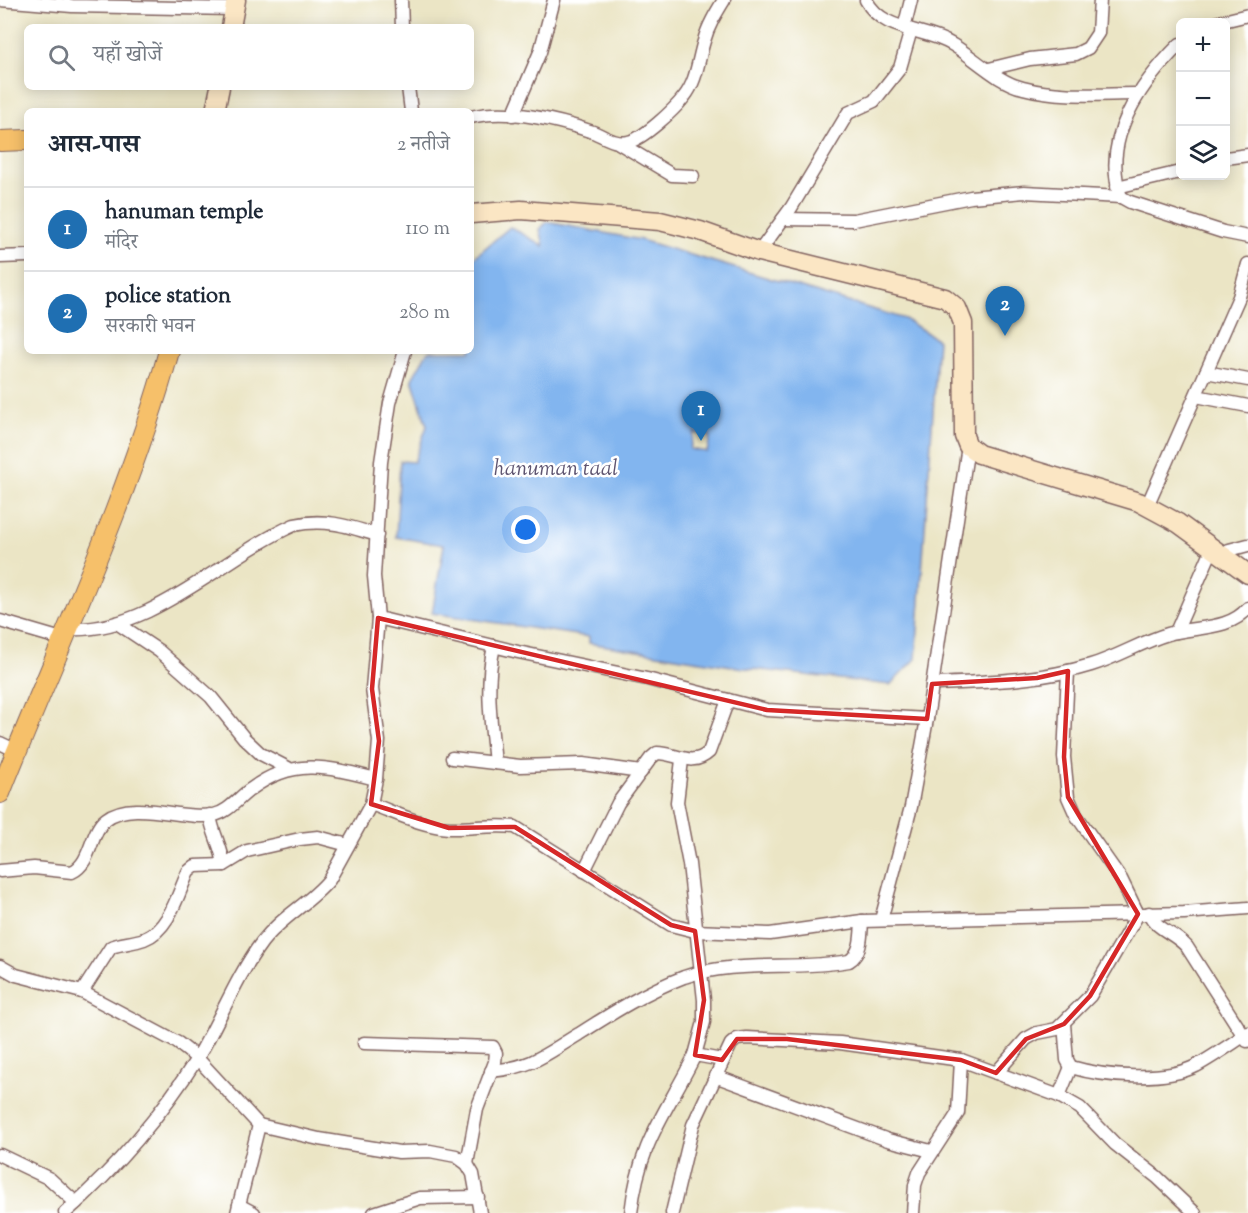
<!DOCTYPE html>
<html lang="hi">
<head>
<meta charset="utf-8">
<style>
	:root { --surface:#fff; --page:#f2f2f3; --text:#1f2937; --muted:#747a83; --line:#e0e1e3; --accent:#1f6fb2 }
	body { margin:0; font-family:"Sorts Mill Goudy","Noto Serif Devanagari",serif; background:var(--page); color:var(--text) }
	.controls { position:absolute; right:18px; top:18px; display:grid; overflow:hidden; border-radius:9px; box-shadow:0 3px 15px #0003 }
	.controls button { width:54px; height:54px; display:grid; place-items:center; padding:0; border:0; border-bottom:2px solid var(--line); background:var(--surface); color:var(--text); font:30px sans-serif }
	.you { position:absolute; left:526px; top:530px; width:21px; height:21px; margin:-15px; border:4px solid #fff; border-radius:50%; background:#1a73e8; box-shadow:0 0 0 9px #1a73e833 }
	.badge { display:grid; place-items:center; width:39px; height:39px; border-radius:50%; background:var(--accent); color:#fff; font-size:20px; font-weight:700 }
	.pin { position:absolute; translate:-50% -50px; filter:drop-shadow(0 2px 3px #0008) }
	.pin::after { content:''; position:absolute; top:32px; width:21px; height:18px; background:inherit; clip-path:polygon(0 0,100% 0,50% 100%) }
	.list { margin:0; padding:0; list-style:none }
	h2 { display:flex; justify-content:space-between; align-items:center; height:78px; margin:0; padding:0 24px; font-size:26px }
	h2 small { font-size:20px; font-weight:400; color:var(--muted) }
	.list li { display:grid; grid-template-columns:39px 1fr auto; gap:18px; align-items:center; box-sizing:border-box; height:84px; padding:0 24px; border-top:2px solid var(--line) }
	.list b { display:block; font-size:22px; white-space:nowrap }
	.list p { margin:0; font-size:20px; white-space:nowrap; color:var(--muted) }
	.list em { font-size:20px; font-style:normal; color:var(--muted) }
	.icon { flex:none; width:33px; height:33px; fill:none; stroke:currentColor; stroke-width:2; stroke-linecap:round; stroke-linejoin:round }
	.map { position:relative; flex:none; width:1248px; height:1213px; overflow:hidden }
	.search { position:absolute; background:var(--surface); box-shadow:0 3px 15px #0003; left:24px; top:24px; width:450px; height:66px; display:flex; align-items:center; gap:15px; box-sizing:border-box; padding:0 21px; border-radius:9px; color:var(--muted); font-size:22px }
	.panel { position:absolute; background:var(--surface); box-shadow:0 3px 15px #0003; left:24px; top:108px; width:450px; height:246px; border-radius:9px }
	.map>svg:first-child { display:block }
	.water { fill:#82b5ef; stroke:#666a8d; stroke-width:1.5; fill-rule:evenodd }
	.lines { fill:none; stroke-linecap:round; stroke-linejoin:round }
	.street-casing { stroke:#826461; stroke-width:15 }
	.secondary-casing { stroke:#826461; stroke-width:21 }
	.primary-casing { stroke:#826461; stroke-width:22 }
	.street { stroke:#fff; stroke-width:12 }
	.secondary { stroke:#fbe6c4; stroke-width:18 }
	.primary { stroke:#f6c06b; stroke-width:20 }
	.marked { fill:none; stroke:#d62828; stroke-width:4.5; stroke-linejoin:round }
	.labels { text-anchor:middle; stroke-width:5; stroke-linejoin:round; paint-order:stroke }
	.water-label { font-size:22px; font-style:italic; fill:#5e5470; stroke:#fff }
</style>
</head>
<body>
<div class="map">
<svg width="1248" height="1213" viewBox="0 0 1248 1213">
	<rect width="100%" height="100%" fill="#fff"/>
	<filter id="ink" filterUnits="userSpaceOnUse"><feTurbulence type="fractalNoise" baseFrequency=".0167" numOctaves="2"/><feDisplacementMap in="SourceGraphic" scale="12" xChannelSelector="R" yChannelSelector="G"/><feConvolveMatrix kernelMatrix="1 2 1 2 8 2 1 2 1" color-interpolation-filters="sRGB"/></filter>
	<filter id="wash" filterUnits="userSpaceOnUse"><feTurbulence type="fractalNoise" baseFrequency=".008" numOctaves="4" result="noise"/><feDisplacementMap in="SourceGraphic" scale="24" xChannelSelector="R" yChannelSelector="G"/><feGaussianBlur stdDeviation="1.35" result="paint"/><feColorMatrix in="noise" values="0 0 0 0 0 0 0 0 0 0 0 0 0 0 0 0 0 1.4 0 .05"/><feComposite in="paint" operator="in"/></filter>
	<g filter="url(#wash)">
		<rect width="100%" height="100%" fill="#ebe5c5"/>
		<path class="water" d="M547,222L641,240L905,319L938,340L916,659L890,685L744,668L589,643V637L432,613L444,545L396,537L400,461L414,462L427,426L412,379L428,351H471V260L510,227L544,246L540,229ZM694,433L710,436L707,452L690,449Z"/>
	</g>
	<g filter="url(#ink)">
		<g class="lines">
			<g class="street-casing">
				<g id="street">
					<path d="M0,0L72,6L234,9"/>
					<path d="M401,0L402,27"/>
					<path d="M866,0C883,33 924,27 953,45C975,58 997,82 1023,88C1061,98 1099,94 1137,94"/>
					<path d="M1219,22L1248,15"/>
					<path d="M904,28L911,0"/>
					<path d="M1180,44C1142,82 1100,139 1121,197L1130,202L1223,232L1248,237"/>
					<path d="M989,69L1030,59L1076,54L1088,48L1098,33L1100,0"/>
					<path d="M408,87L411,111"/>
					<path d="M513,115L540,52L554,0"/>
					<path d="M471,117C508,108 558,120 593,132C604,136 615,145 628,142C643,139 674,110 684,97C697,81 698,60 704,41C708,26 716,13 724,0"/>
					<path d="M619,143L672,175L693,176"/>
					<path d="M1226,158L1248,155"/>
					<path d="M1117,187L1180,172"/>
					<path d="M783,219L854,220L971,197L1024,192L1121,197"/>
					<path d="M759,252L791,208L848,113L874,101L900,68L911,30"/>
					<path d="M0,257L27,256"/>
					<path d="M1206,372L1248,380"/>
					<path d="M1196,396L1248,406"/>
					<path d="M1147,506L1239,297L1248,264"/>
					<path d="M1222,555L1229,550L1248,545"/>
					<path d="M378,618L518,652L647,679L767,710L927,719L968,446"/>
					<path d="M0,621L65,640"/>
					<path d="M117,623L159,651L211,697L244,738L261,754L288,768"/>
					<path d="M69,629C152,633 222,557 294,525C324,518 348,526 377,535"/>
					<path d="M1176,632L1213,547"/>
					<path d="M494,646C485,686 491,722 495,763"/>
					<path d="M932,684C986,682 1040,681 1091,665C1118,657 1141,642 1168,634C1195,626 1229,631 1248,608"/>
					<path d="M0,743L17,751"/>
					<path d="M452,758L520,766L583,764L641,772"/>
					<path d="M682,760L677,802L689,864L704,1000V1022L695,1055"/>
					<path d="M371,804C396,813 422,826 449,828C471,829 491,824 515,827L671,925L695,931L770,934L862,921L1184,913L1248,908"/>
					<path d="M210,815C212,833 222,847 224,865"/>
					<path d="M0,871L34,868L72,872C92,863 90,831 106,819C133,798 184,821 214,815C229,812 239,797 251,789C294,757 328,767 376,779"/>
					<path d="M584,871L618,803L651,758L657,753C676,753 692,768 709,752L728,700"/>
					<path d="M1149,913C1156,930 1174,932 1187,947L1247,1041"/>
					<path d="M881,920L911,807L927,719"/>
					<path d="M0,966L16,975L82,992L178,1043L197,1058L259,1125L319,1139L399,1152L430,1151L456,1156L467,1164L473,1174L480,1213"/>
					<path d="M82,992L111,947C122,943 133,943 144,939C169,930 178,894 188,872L195,866L224,865L247,851L300,839L318,837L348,845"/>
					<path d="M1064,1024L1067,1060L1071,1067C1104,1077 1164,1082 1196,1066C1214,1056 1231,1044 1248,1033"/>
					<path d="M364,1043L493,1047L496,1053L495,1062L477,1109L467,1164"/>
					<path d="M491,1071C534,1067 544,1055 579,1034C612,1013 647,991 684,977C736,959 795,971 849,961C862,953 861,935 862,921"/>
					<path d="M996,1073L1026,1039L1037,1033L1057,1029L1090,996L1138,914L1121,879L1076,815L1068,797L1064,757L1068,671"/>
					<path d="M715,1076L888,1140L931,1151"/>
					<path d="M1059,1096L1071,1067"/>
					<path d="M0,1155L50,1179L76,1203"/>
					<path d="M239,1205L254,1213"/>
					<path d="M65,1213C115,1169 162,1114 198,1057C220,1020 236,977 262,942C281,917 309,904 329,880L371,804L376,779L379,741L372,689L378,618L374,576L381,462L390,403L405,351"/>
					<path d="M237,1213L259,1125"/>
					<path d="M374,1213L420,1198L478,1197"/>
					<path d="M631,1213C639,1142 665,1115 695,1055L722,1060"/>
					<path d="M672,1213L693,1125L731,1044L737,1039L747,1038L840,1043L961,1060L1059,1096L1080,1108L1115,1144L1157,1177L1195,1213"/>
					<path d="M913,1213L915,1185L919,1173L958,1113L961,1060"/>
				</g>
			</g>
			<g class="secondary-casing">
				<g id="secondary">
					<path d="M231,27L236,0"/>
					<path d="M215,111L220,87"/>
					<path d="M471,214L521,210L660,221L700,231L759,252L945,298L957,308L963,323L964,436L968,446L979,454L1139,502L1178,523L1248,574"/>
				</g>
			</g>
			<g class="primary-casing">
				<g id="primary">
					<path d="M0,141L27,140"/>
					<path d="M0,793C58,646 127,503 169,351"/>
				</g>
			</g>
			<use href="#street" class="street"/>
			<use href="#secondary" class="secondary"/>
			<use href="#primary" class="primary"/>
		</g>
	</g>
	<path class="marked" d="M378,618L767,710L927,719L932,684L1037,678L1068,671L1064,757L1068,797L1138,914L1090,996L1064,1024L1026,1039L996,1073L961,1060L787,1039H737L722,1060L695,1055L704,1000L695,931L671,925L515,827L449,828L371,804L379,741L372,689Z"/>
	<g class="labels">
		<g class="water-label">
			<text x="556" y="475">hanuman taal</text>
		</g>
	</g>
</svg>
<div class="controls">
<button>+</button>
<button>−</button>
<button><svg class="icon" aria-label="layers" viewBox="0 0 24 24"><path d="M12 4l9 5-9 5-9-5zM3 14l9 5 9-5"/></svg></button>
</div>
<div class="you"></div>
<div class="pin badge" style="left:701px;top:441px">1</div>
<div class="pin badge" style="left:1005px;top:336px">2</div>
<div class="search"><svg class="icon" aria-label="search" viewBox="0 0 24 24"><circle cx="10" cy="10" r="6"/><path d="M15 15l6 6"/></svg>यहाँ खोजें</div>
<section class="panel">
<h2>आस-पास<small>2 नतीजे</small></h2>
<ul class="list">
<li><span class="badge">1</span><div><b>hanuman temple</b><p>मंदिर</p></div><em>110 m</em></li>
<li><span class="badge">2</span><div><b>police station</b><p>सरकारी भवन</p></div><em>280 m</em></li>
</ul>
</section>
</div>
</body>
</html>
